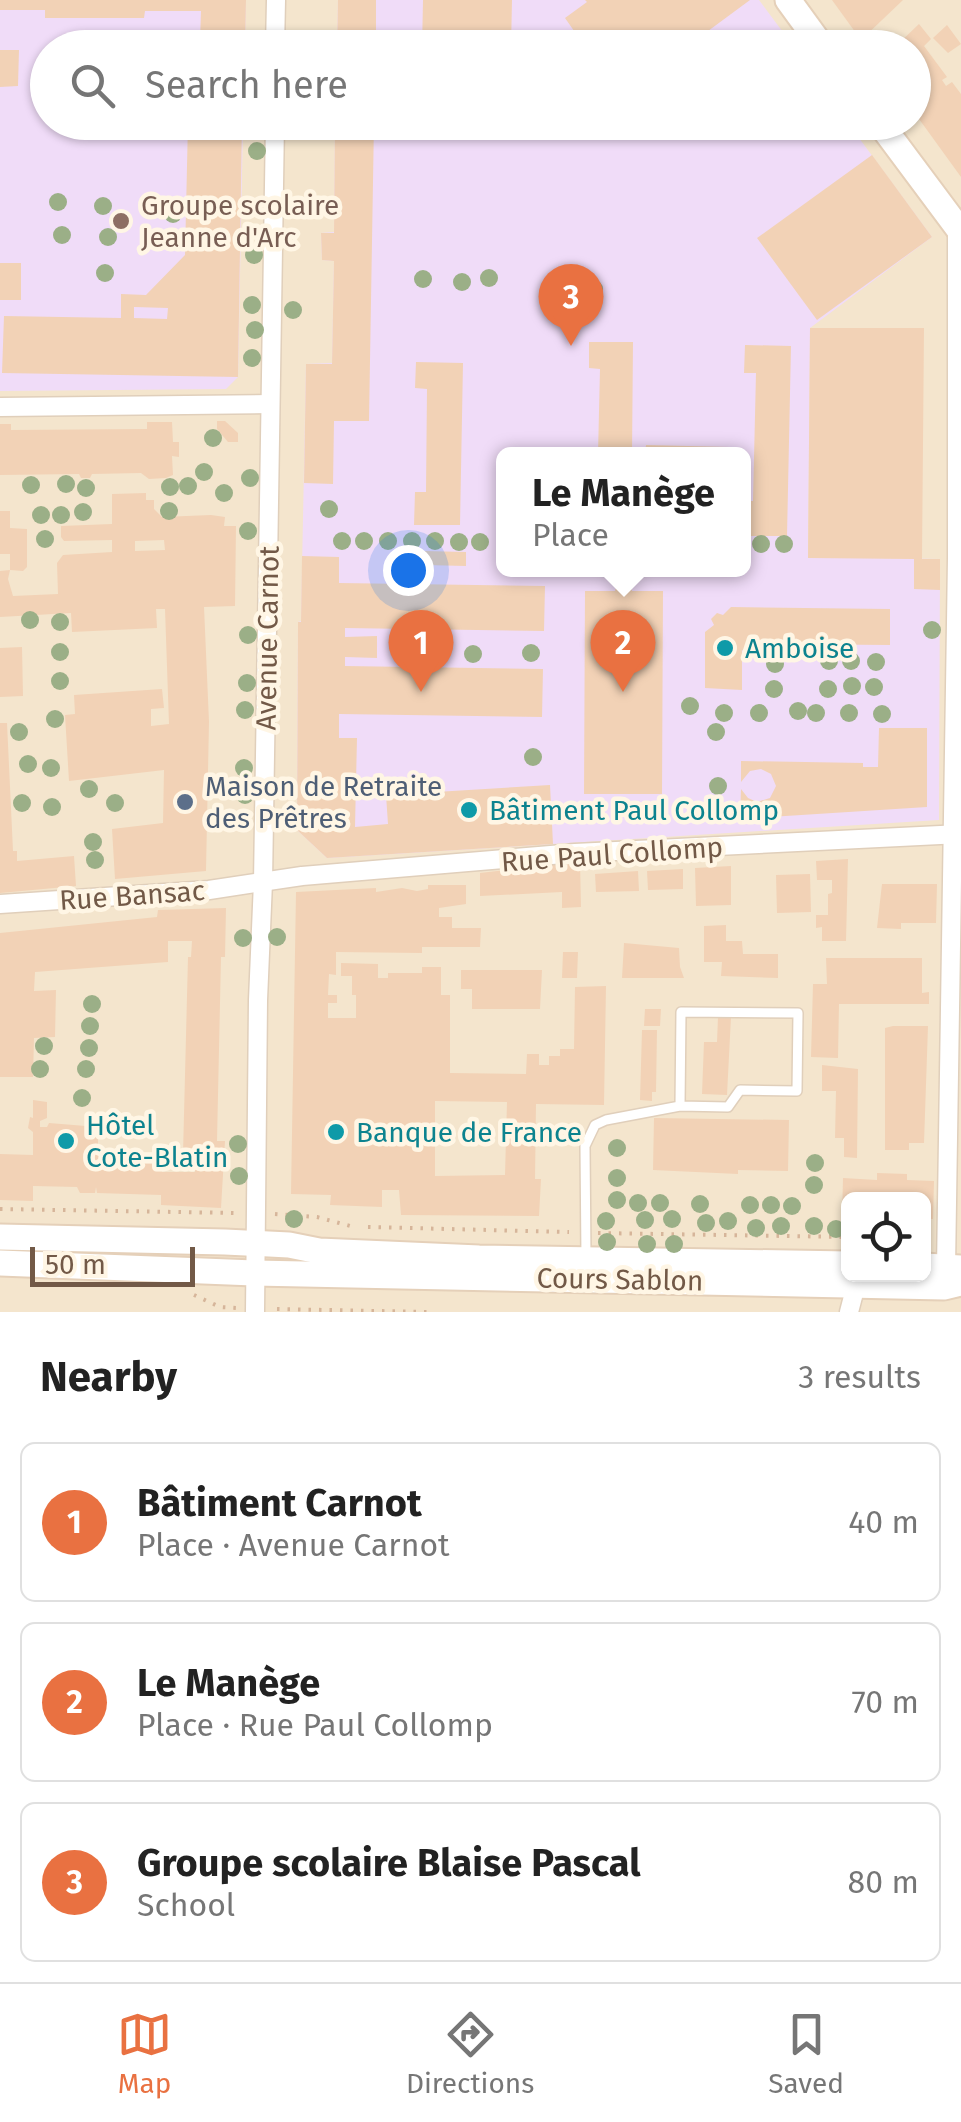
<!DOCTYPE html>
<html lang="en">
<head>
<meta charset="utf-8">
<style>
	:root { --surface:#fff; --page:#f2f2f2; --text:#222; --muted:#767676; --line:#e0e0e0; --accent:#e97141 }
	body { margin:0; font-family:"Fira Sans",sans-serif; background:var(--page); color:var(--text) }
	.controls { position:absolute; right:30px; bottom:30px; display:grid; overflow:hidden; border-radius:15px; box-shadow:0 2px 8px #0004 }
	.controls button { width:90px; height:90px; display:grid; place-items:center; padding:0; border:0; border-bottom:2px solid var(--line); background:var(--surface); color:var(--text); font:50px sans-serif }
	.scale { position:absolute; left:30px; bottom:25px; width:165px; box-sizing:border-box; padding-left:10px; border:5px solid #725947; border-top:0; font-size:28px; line-height:35px; white-space:nowrap; color:#725947; -webkit-text-stroke:8px #fff6e5; paint-order:stroke }
	.you { position:absolute; left:408px; top:570px; width:35px; height:35px; margin:-25px; border:8px solid #fff; border-radius:50%; background:#1a73e8; box-shadow:0 0 0 15px #1a73e833 }
	.badge { display:grid; place-items:center; width:65px; height:65px; border-radius:50%; background:var(--accent); color:#fff; font-size:32px; font-weight:700 }
	.pin { position:absolute; translate:-50% -82px; filter:drop-shadow(0 2px 5px #0008) }
	.pin::after { content:''; position:absolute; top:52px; width:35px; height:30px; background:inherit; clip-path:polygon(0 0,100% 0,50% 100%) }
	.popup { position:absolute; left:496px; top:447px; width:255px; height:130px; box-sizing:border-box; display:grid; place-content:center; border-radius:15px; background:var(--surface); filter:drop-shadow(0 2px 8px #0005); font-size:32px; white-space:nowrap; color:var(--muted) }
	.popup b { font-size:38px; color:var(--text) }
	.popup::after { content:''; position:absolute; left:50%; top:100%; margin-left:-20px; border:20px solid transparent; border-top-color:var(--surface) }
	.list { margin:0; padding:0; list-style:none }
	h2 { display:flex; justify-content:space-between; align-items:center; height:130px; margin:0; padding:0 40px; font-size:42px }
	h2 small { font-size:32px; font-weight:400; color:var(--muted) }
	.list li { display:grid; grid-template-columns:65px 1fr auto; gap:30px; align-items:center; box-sizing:border-box; height:160px; margin:0 20px 20px; padding:0 20px; border:2px solid var(--line); border-radius:15px }
	.list b { display:block; font-size:38px; white-space:nowrap }
	.list p { margin:0; font-size:32px; white-space:nowrap; color:var(--muted) }
	.list em { font-size:32px; font-style:normal; color:var(--muted) }
	.icon { flex:none; width:55px; height:55px; fill:none; stroke:currentColor; stroke-width:2; stroke-linecap:round; stroke-linejoin:round }
	.map { position:relative; flex:none; width:961px; height:1312px; overflow:hidden }
	.search { position:absolute; background:var(--surface); box-shadow:0 2px 8px #0004; left:30px; right:30px; top:30px; height:110px; display:flex; align-items:center; gap:25px; box-sizing:border-box; padding:0 35px; border-radius:55px; color:var(--muted); font-size:38px }
	.sheet { height:670px; background:var(--surface) }
	nav { display:flex; justify-content:space-around; align-items:center; box-sizing:border-box; height:140px; border-top:2px solid var(--line); background:var(--surface); font-size:28px; color:var(--muted) }
	nav a { display:grid; justify-items:center; gap:5px }
	nav .on { color:var(--accent) }
	.map>svg:first-child { display:block }
	.residential { fill:#f4e5cd; fill-rule:evenodd }
	.education { fill:#f0dcf8; fill-rule:evenodd }
	.building { fill:#f2d2b6; fill-rule:evenodd }
	.lines { fill:none; stroke-linecap:round; stroke-linejoin:round }
	.service-casing { stroke:#e0cfbb; stroke-width:12 }
	.minor-casing { stroke:#e0cfbb; stroke-width:21 }
	.secondary-casing { stroke:#e5d0b9; stroke-width:29 }
	.path { stroke:#d6b59a; stroke-width:4; stroke-dasharray:2.5 8; stroke-linecap:butt }
	.service { stroke:#fff; stroke-width:9 }
	.minor { stroke:#fff; stroke-width:18 }
	.secondary { stroke:#fff; stroke-width:25 }
	.tree { fill:#9baf87 }
	.education-dot { fill:#8d6e63; stroke:#fff6e5; stroke-width:4 }
	.culture-dot { fill:#0f9aa8; stroke:#fff6e5; stroke-width:4 }
	.service-dot { fill:#5c6f8a; stroke:#fff6e5; stroke-width:4 }
	.labels { text-anchor:middle; stroke-width:9; stroke-linejoin:round; paint-order:stroke }
	.education-label { font-size:28px; fill:#785e54; stroke:#fff6e5; text-anchor:start }
	.street-label { font-size:28px; fill:#725947; stroke:#fff6e5 }
	.culture-label { font-size:28px; fill:#0d838f; stroke:#fff6e5; text-anchor:start }
	.service-label { font-size:28px; fill:#4e5e75; stroke:#fff6e5; text-anchor:start }
</style>
</head>
<body>
<div class="map">
<svg width="961" height="1312" viewBox="0 0 961 1312">
	<rect width="100%" height="100%" fill="#fcf3df"/>
	<path class="residential" d="M0,0H961V1312H0ZM48,48H914V122H48ZM503,454H743V570H503ZM848,1200H924V1274H848Z"/>
	<g class="education">
		<path d="M0,0H246L245,47L48,48V122L243,123L238,377L226,389L0,391Z"/>
		<path d="M338,0H759L794,47L337,48Z"/>
		<path d="M335,123H848L932,237L810,328L808,557L940,559L939,820L327,858L297,830L298,622L301,621L306,364L332,363L334,261L322,260L321,233L334,232ZM503,454H743V570H503Z"/>
	</g>
	<g class="building">
		<path d="M0,0H246L245,48H142V40L200,41L201,11H145L144,18H45V10H0Z"/>
		<path d="M338,0H376V48H337Z"/>
		<path d="M423,0H512L511,48H422Z"/>
		<path d="M585,0H750L685,48H617L614,43L608,48H586L565,18L587,2Z"/>
		<path d="M832,0H903L861,40Z"/>
		<path d="M919,24L931,39L924,46L947,77L942,80L946,86L952,82L961,94V177L914,112V48H894Z"/>
		<path d="M947,25L961,44L948,53L933,38Z"/>
		<path d="M0,50H19L18,86L0,87Z"/>
		<path d="M188,122H242L238,377L2,373L4,316L121,318V294L146,295L185,255ZM134,307L168,308L167,319L134,318Z"/>
		<path d="M335,122H374L369,421H334L333,484L304,483L306,364H332L334,261L322,260L321,233H334Z"/>
		<path d="M412,122H520V133L412,131Z"/>
		<path d="M872,155L932,237L817,320L757,238Z"/>
		<rect x="0" y="263" width="21" height="37"/>
		<path d="M810,328H924L922,559H940V590L914,589V559L808,558Z"/>
		<path d="M589,342H633L632,454H598L600,369L589,368Z"/>
		<path d="M745,345L791,346L787,536H747V501H753L756,373H744Z"/>
		<path d="M416,362L463,363L460,525H414L415,492H426L427,389L415,388Z"/>
		<path d="M217,421H225L238,433V442H228L217,429Z"/>
		<path d="M147,422H172L173,442H179V457L172,456L173,475L166,478L149,479L141,473L92,474L90,478H81L79,474L0,475V424H11V430L147,429Z"/>
		<path d="M646,445L730,447V454H645Z"/>
		<path d="M146,493V500H154V509L162,517L211,515L225,517L224,526H236L235,606L204,607L209,722L206,871L115,879L112,829L163,823L164,770L69,781L65,715L75,714L74,695L162,689L164,708L151,709V726L169,724L165,609H156L157,628L72,632L71,613L0,617V571L10,570V554H0V511H10V528L27,529V567L23,571L10,570L8,579L13,596L58,594L57,563L63,555L112,552V540L64,541L61,537V526L112,524V494ZM164,540L165,550L135,551V541Z"/>
		<path d="M424,551L466,552V566L425,565Z"/>
		<path d="M302,556L339,557V583L545,586L544,631L345,628V637L377,636V658L345,657V666L543,669L542,717L339,714V738H357L355,827L388,824L386,795L550,785L553,844L327,858L297,830L298,622H301Z"/>
		<path d="M618,581L629,582L632,591H663L662,794H584L585,591H615Z"/>
		<path d="M731,607L890,609V645L748,644L742,651V690L705,688V632L714,625L711,619L717,613L723,615Z"/>
		<path d="M22,647L23,696L0,697V648Z"/>
		<path d="M0,723H7L13,851H17V861L74,856L76,886L0,893Z"/>
		<path d="M879,728H927V807L740,819L741,789L748,798L757,802L770,798L776,786L771,774L761,769L750,771L741,782V761L863,763V767H878Z"/>
		<path d="M848,859L846,941H822V927L816,928V915H828V894L832,893V880H817L816,861Z"/>
		<path d="M580,861L581,907L562,908V892L480,896V873Z"/>
		<path d="M731,866V905L696,906L695,868Z"/>
		<path d="M683,869V889L648,890L647,871Z"/>
		<path d="M638,871L639,891L596,892L595,874Z"/>
		<path d="M810,874L811,912L777,913L776,875Z"/>
		<path d="M882,884H937L936,923H901V929L877,928Z"/>
		<path d="M428,885H466V904L439,908V917H452V928H481L480,947H422V953L336,952V975L329,974L328,995H337V1003H328V1018H356V995H352V976H341V963L378,964V978H388V973H422V967H441V995H450V1073L526,1074L527,1054H539V1065H549V1056H560V1049H574L575,987L606,986L604,1105L536,1104L535,1179H541L539,1216L401,1215L399,1190H382V1207L330,1205L331,1195L291,1194L296,892L376,888V892L402,888L417,891L428,889ZM435,1101L507,1102L505,1175L435,1176Z"/>
		<path d="M226,908L225,957H221L217,1141H225L221,1208L161,1205V1195L97,1193L96,1187L95,1193H80L77,1187L33,1186V1201L0,1200V1154L33,1155V1132L28,1128L30,1117L33,1118V1100L47,1102V1118L40,1121V1127H47L49,1123L98,1127V1150H110V1161L152,1162V1165L162,1166V1172H195L196,1155L183,1154L188,957H191L192,941H168V962L35,972L34,991L56,990L55,1037L34,1038L33,1077H0V933L157,917L158,910Z"/>
		<path d="M726,925V941H742L743,954H778V978L721,976L722,962H704V926Z"/>
		<path d="M624,943L679,948L680,967L684,978H622Z"/>
		<path d="M563,952H578L577,978H562Z"/>
		<path d="M826,958H922V993L929,992V1004H839L838,1058L811,1057L813,984H827Z"/>
		<path d="M461,970H542L540,1009H472V989H461Z"/>
		<path d="M645,1009H661L660,1026H644Z"/>
		<path d="M718,1017H731L727,1095L702,1094L704,1042H717Z"/>
		<path d="M893,1026H928L924,1143H909V1150H885V1028Z"/>
		<path d="M642,1030H657L656,1092H652V1101L640,1100Z"/>
		<path d="M822,1065L858,1069L857,1158L844,1157V1138H835L836,1091H822Z"/>
		<path d="M654,1118L789,1120L788,1171L738,1170V1174L653,1170Z"/>
		<path d="M877,1173L907,1174V1180L934,1181L933,1219H924V1200H848V1217H842L843,1178L877,1180Z"/>
	</g>
	<g class="lines">
		<g class="service-casing">
			<path id="service" d="M586,1258L585,1146L595,1125L606,1120L680,1106L728,1107L740,1090L797,1091L798,1013L681,1012L680,1106"/>
		</g>
		<g class="minor-casing">
			<g id="minor">
				<path d="M275,48L276,0"/>
				<path d="M0,407L270,404"/>
				<path d="M0,904L209,890L302,876L575,853L961,834"/>
				<path d="M946,1267L957,558V226"/>
				<path d="M255,1312L258,1000L263,882L275,122"/>
				<path d="M849,1312L856,1285"/>
			</g>
		</g>
		<g class="secondary-casing">
			<g id="secondary">
				<path d="M788,0L823,48"/>
				<path d="M879,122L961,232"/>
				<path d="M0,1237L225,1242L289,1245L319,1251L479,1258L848,1264"/>
				<path d="M0,1263L254,1273L944,1287L961,1283"/>
				<path d="M924,1266L961,1268"/>
			</g>
		</g>
		<g class="path">
			<path d="M0,1209L235,1213"/>
			<path d="M275,1214L317,1217L354,1227"/>
			<path d="M368,1227L569,1232"/>
			<path d="M598,1233L848,1237"/>
			<path d="M194,1295L220,1307L237,1308"/>
			<path d="M277,1309L427,1312"/>
		</g>
		<use href="#service" class="service"/>
		<use href="#minor" class="minor"/>
		<use href="#secondary" class="secondary"/>
	</g>
	<g class="tree">
		<circle cx="257" cy="151" r="9"/>
		<circle cx="58" cy="202" r="9"/>
		<circle cx="103" cy="206" r="9"/>
		<circle cx="173" cy="214" r="9"/>
		<circle cx="62" cy="235" r="9"/>
		<circle cx="108" cy="237" r="9"/>
		<circle cx="254" cy="255" r="9"/>
		<circle cx="105" cy="273" r="9"/>
		<circle cx="489" cy="278" r="9"/>
		<circle cx="423" cy="279" r="9"/>
		<circle cx="462" cy="282" r="9"/>
		<circle cx="594" cy="289" r="9"/>
		<circle cx="561" cy="291" r="9"/>
		<circle cx="252" cy="305" r="9"/>
		<circle cx="293" cy="310" r="9"/>
		<circle cx="255" cy="330" r="9"/>
		<circle cx="252" cy="358" r="9"/>
		<circle cx="213" cy="438" r="9"/>
		<circle cx="204" cy="472" r="9"/>
		<circle cx="250" cy="478" r="9"/>
		<circle cx="66" cy="484" r="9"/>
		<circle cx="31" cy="485" r="9"/>
		<circle cx="188" cy="486" r="9"/>
		<circle cx="170" cy="487" r="9"/>
		<circle cx="86" cy="488" r="9"/>
		<circle cx="224" cy="493" r="9"/>
		<circle cx="329" cy="509" r="9"/>
		<circle cx="169" cy="511" r="9"/>
		<circle cx="83" cy="512" r="9"/>
		<circle cx="41" cy="515" r="9"/>
		<circle cx="61" cy="515" r="9"/>
		<circle cx="248" cy="531" r="9"/>
		<circle cx="45" cy="539" r="9"/>
		<circle cx="342" cy="541" r="9"/>
		<circle cx="364" cy="541" r="9"/>
		<circle cx="388" cy="541" r="9"/>
		<circle cx="412" cy="541" r="9"/>
		<circle cx="435" cy="541" r="9"/>
		<circle cx="459" cy="542" r="9"/>
		<circle cx="480" cy="542" r="9"/>
		<circle cx="761" cy="544" r="9"/>
		<circle cx="784" cy="544" r="9"/>
		<circle cx="30" cy="620" r="9"/>
		<circle cx="60" cy="622" r="9"/>
		<circle cx="932" cy="630" r="9"/>
		<circle cx="248" cy="635" r="9"/>
		<circle cx="60" cy="652" r="9"/>
		<circle cx="531" cy="653" r="9"/>
		<circle cx="473" cy="654" r="9"/>
		<circle cx="829" cy="661" r="9"/>
		<circle cx="851" cy="661" r="9"/>
		<circle cx="876" cy="662" r="9"/>
		<circle cx="775" cy="664" r="9"/>
		<circle cx="60" cy="681" r="9"/>
		<circle cx="247" cy="683" r="9"/>
		<circle cx="852" cy="686" r="9"/>
		<circle cx="874" cy="687" r="9"/>
		<circle cx="774" cy="689" r="9"/>
		<circle cx="828" cy="689" r="9"/>
		<circle cx="690" cy="706" r="9"/>
		<circle cx="245" cy="710" r="9"/>
		<circle cx="798" cy="711" r="9"/>
		<circle cx="724" cy="713" r="9"/>
		<circle cx="759" cy="713" r="9"/>
		<circle cx="816" cy="713" r="9"/>
		<circle cx="849" cy="713" r="9"/>
		<circle cx="882" cy="714" r="9"/>
		<circle cx="55" cy="719" r="9"/>
		<circle cx="19" cy="732" r="9"/>
		<circle cx="716" cy="732" r="9"/>
		<circle cx="533" cy="757" r="9"/>
		<circle cx="28" cy="764" r="9"/>
		<circle cx="51" cy="768" r="9"/>
		<circle cx="244" cy="768" r="9"/>
		<circle cx="718" cy="786" r="9"/>
		<circle cx="89" cy="789" r="9"/>
		<circle cx="245" cy="795" r="9"/>
		<circle cx="22" cy="803" r="9"/>
		<circle cx="115" cy="803" r="9"/>
		<circle cx="52" cy="807" r="9"/>
		<circle cx="93" cy="842" r="9"/>
		<circle cx="95" cy="860" r="9"/>
		<circle cx="277" cy="937" r="9"/>
		<circle cx="243" cy="938" r="9"/>
		<circle cx="92" cy="1004" r="9"/>
		<circle cx="90" cy="1026" r="9"/>
		<circle cx="44" cy="1046" r="9"/>
		<circle cx="89" cy="1048" r="9"/>
		<circle cx="40" cy="1069" r="9"/>
		<circle cx="86" cy="1069" r="9"/>
		<circle cx="82" cy="1098" r="9"/>
		<circle cx="238" cy="1144" r="9"/>
		<circle cx="617" cy="1148" r="9"/>
		<circle cx="815" cy="1163" r="9"/>
		<circle cx="239" cy="1176" r="9"/>
		<circle cx="617" cy="1178" r="9"/>
		<circle cx="814" cy="1185" r="9"/>
		<circle cx="617" cy="1200" r="9"/>
		<circle cx="638" cy="1203" r="9"/>
		<circle cx="660" cy="1203" r="9"/>
		<circle cx="700" cy="1204" r="9"/>
		<circle cx="750" cy="1205" r="9"/>
		<circle cx="771" cy="1205" r="9"/>
		<circle cx="792" cy="1206" r="9"/>
		<circle cx="294" cy="1219" r="9"/>
		<circle cx="672" cy="1219" r="9"/>
		<circle cx="645" cy="1220" r="9"/>
		<circle cx="606" cy="1221" r="9"/>
		<circle cx="728" cy="1221" r="9"/>
		<circle cx="706" cy="1223" r="9"/>
		<circle cx="781" cy="1226" r="9"/>
		<circle cx="814" cy="1226" r="9"/>
		<circle cx="756" cy="1228" r="9"/>
		<circle cx="836" cy="1229" r="9"/>
		<circle cx="607" cy="1242" r="9"/>
		<circle cx="647" cy="1244" r="9"/>
		<circle cx="674" cy="1244" r="9"/>
	</g>
	<circle class="education-dot" cx="121" cy="221" r="10"/>
	<g class="culture-dot">
		<circle cx="725" cy="648" r="10"/>
		<circle cx="469" cy="810" r="10"/>
		<circle cx="336" cy="1132" r="10"/>
		<circle cx="66" cy="1141" r="10"/>
	</g>
	<circle class="service-dot" cx="185" cy="802" r="10"/>
	<g class="labels">
		<g class="education-label">
			<text x="141" y="215">Groupe scolaire<tspan x="141" dy="32">Jeanne d'Arc</tspan></text>
		</g>
		<g class="street-label">
			<text transform="translate(267 638) rotate(-89)" y="10">Avenue Carnot</text>
			<text transform="translate(612 854) rotate(-4)" y="10">Rue Paul Collomp</text>
			<text transform="translate(132 895) rotate(-4)" y="10">Rue Bansac</text>
			<text transform="translate(620 1279) rotate(1)" y="10">Cours Sablon</text>
		</g>
		<g class="culture-label">
			<text x="745" y="658">Amboise</text>
			<text x="489" y="820">Bâtiment Paul Collomp</text>
			<text x="86" y="1135">Hôtel<tspan x="86" dy="32">Cote-Blatin</tspan></text>
			<text x="356" y="1142">Banque de France</text>
		</g>
		<g class="service-label">
			<text x="205" y="796">Maison de Retraite<tspan x="205" dy="32">des Prêtres</tspan></text>
		</g>
	</g>
</svg>
<div class="controls">
<button><svg class="icon" aria-label="locate" viewBox="0 0 24 24"><circle cx="12" cy="12" r="6"/><path d="M12 2v4M12 18v4M2 12h4M18 12h4"/></svg></button>
</div>
<div class="scale">50 m</div>
<div class="you"></div>
<div class="pin badge" style="left:421px;top:692px">1</div>
<div class="pin badge" style="left:623px;top:692px">2</div>
<div class="popup"><b>Le Manège</b>Place</div>
<div class="pin badge" style="left:571px;top:346px">3</div>
<div class="search"><svg class="icon" aria-label="search" viewBox="0 0 24 24"><circle cx="10" cy="10" r="6"/><path d="M15 15l6 6"/></svg>Search here</div>
</div>
<section class="sheet">
<h2>Nearby<small>3 results</small></h2>
<ul class="list">
<li><span class="badge">1</span><div><b>Bâtiment Carnot</b><p>Place · Avenue Carnot</p></div><em>40 m</em></li>
<li><span class="badge">2</span><div><b>Le Manège</b><p>Place · Rue Paul Collomp</p></div><em>70 m</em></li>
<li><span class="badge">3</span><div><b>Groupe scolaire Blaise Pascal</b><p>School</p></div><em>80 m</em></li>
</ul>
</section>
<nav>
<a class="on"><svg class="icon" aria-label="map" viewBox="0 0 24 24"><path d="M3 6l6-2 6 2 6-2v14l-6 2-6-2-6 2zM9 4v14M15 6v14"/></svg>Map</a>
<a><svg class="icon" aria-label="directions" viewBox="0 0 24 24"><path d="M12 3l9 9-9 9-9-9zM9 14v-3h6M13 9l2 2-2 2"/></svg>Directions</a>
<a><svg class="icon" aria-label="saved" viewBox="0 0 24 24"><path d="M7 4h10v16l-5-4-5 4z"/></svg>Saved</a>
</nav>
</body>
</html>
